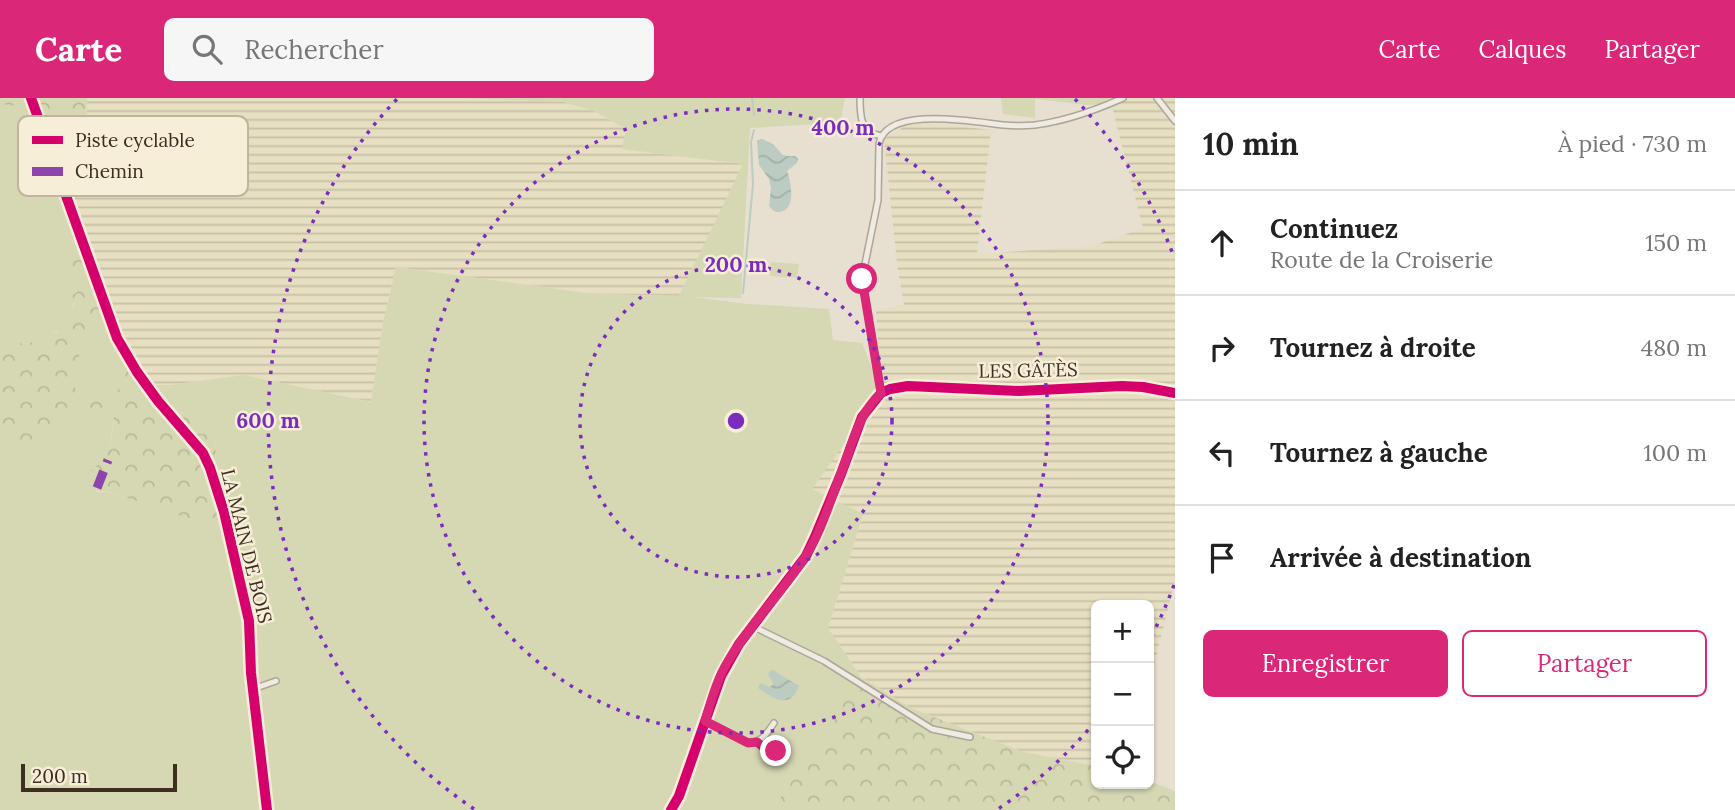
<!DOCTYPE html>
<html lang="fr">
<head>
<meta charset="utf-8">
<style>
	:root { --surface:#fff; --page:#f6f6f6; --text:#222; --muted:#767676; --line:#e0e0e0; --accent:#db2777 }
	body { margin:0; font-family:Lora,serif; background:var(--page); color:var(--text) }
	.controls { position:absolute; right:21px; bottom:21px; display:grid; overflow:hidden; border-radius:10px; box-shadow:0 2px 5px #0004 }
	.controls button { width:63px; height:63px; display:grid; place-items:center; padding:0; border:0; border-bottom:2px solid var(--line); background:var(--surface); color:var(--text); font:35px sans-serif }
	.scale { position:absolute; left:21px; bottom:18px; width:156px; box-sizing:border-box; padding-left:7px; border:4px solid #3d2e20; border-top:0; font-size:19px; line-height:24px; white-space:nowrap; color:#3d2e20; -webkit-text-stroke:5px #f7eed8; paint-order:stroke }
	.stop { position:absolute; width:21px; height:21px; margin:-16px; border:5px solid #db2777; border-radius:50%; background:#fff }
	.stop.end { background:#db2777; border-color:#fff; box-shadow:0 2px 7px #0008 }
	.list { margin:0; padding:0; list-style:none }
	h2 { display:flex; justify-content:space-between; align-items:center; height:91px; margin:0; padding:0 28px; font-size:30px }
	h2 small { font-size:23px; font-weight:400; color:var(--muted) }
	.list li { display:grid; grid-template-columns:46px 1fr auto; gap:21px; align-items:center; box-sizing:border-box; height:105px; padding:0 28px; border-top:2px solid var(--line) }
	.list b { display:block; font-size:26px; white-space:nowrap }
	.list p { margin:0; font-size:23px; white-space:nowrap; color:var(--muted) }
	.list em { font-size:23px; font-style:normal; color:var(--muted) }
	.actions { display:flex; gap:14px; padding:21px 28px }
	.actions a { flex:1; padding:16px 0; border:2px solid var(--accent); border-radius:10px; text-align:center; font-size:24px; color:var(--accent) }
	.actions .main { background:var(--accent); color:#fff }
	.icon { flex:none; width:38px; height:38px; fill:none; stroke:currentColor; stroke-width:2; stroke-linecap:round; stroke-linejoin:round }
	.map { position:relative; flex:none; width:1175px; height:712px; overflow:hidden }
	header { display:flex; align-items:center; gap:42px; box-sizing:border-box; height:98px; padding:0 35px; background:var(--accent); color:#fff }
	header strong { font-size:33px }
	nav { display:flex; gap:38px; margin-inline-start:auto; font-size:24px }
	.search { width:490px; height:63px; background:var(--page); display:flex; align-items:center; gap:18px; box-sizing:border-box; padding:0 24px; border-radius:10px; color:var(--muted); font-size:26px }
	main { display:flex }
	aside { flex:1; background:var(--surface) }
	.map>svg:first-child { display:block }
	.farmland { fill:url(#farmland-rules) }
	.green { fill:#d6d7b3 }
	.forest { fill:url(#forest-crowns) }
	.water { fill:url(#water-waves) }
	.lines { fill:none; stroke-linecap:round; stroke-linejoin:round }
	.stream { stroke:#bcccc2; stroke-width:2 }
	.minor-casing { stroke:#ada599; stroke-width:8 }
	.minor { stroke:#efebe3; stroke-width:5 }
	.quiet { stroke:#8e44ad; stroke-width:9; stroke-dasharray:18 9; stroke-linecap:butt }
	.cycleway-casing { stroke:#f7eed8; stroke-width:15 }
	.cycleway { stroke:#d6006c; stroke-width:10 }
	.route { stroke:#db2777; stroke-width:9 }
	.ring { fill:none; stroke:#7b2cbf; stroke-width:3.5; stroke-dasharray:3.5 7 }
	.labels { text-anchor:middle; stroke-width:5; stroke-linejoin:round; paint-order:stroke }
	.street-label { font-size:19px; fill:#3d2e20; stroke:#f7eed8 }
	.key { fill:#f7eed8; stroke:#bfb4a1; stroke-width:2 }
	.key-label { font-size:19px; fill:#3d2e20 }
	.centre { fill:#7b2cbf; stroke:#f7eed8; stroke-width:3.5 }
	.ring-label { font-size:21px; text-anchor:middle; font-weight:bold; fill:#7b2cbf; stroke:#f7eed8; stroke-width:5; stroke-linejoin:round; paint-order:stroke }
</style>
</head>
<body>
<header>
<strong>Carte</strong>
<div class="search"><svg class="icon" aria-label="search" viewBox="0 0 24 24"><circle cx="10" cy="10" r="6"/><path d="M15 15l6 6"/></svg>Rechercher</div>
<nav><a>Carte</a><a>Calques</a><a>Partager</a></nav>
</header>
<main>
<div class="map">
<svg width="1175" height="712" viewBox="0 0 1175 712">
	<defs>
		<pattern id="farmland-rules" width="6" height="5" patternUnits="userSpaceOnUse" patternTransform="scale(1.75)"><rect width="6" height="5" fill="#e6dfc2"/><path d="M0 2.5h6" fill="none" stroke="#c6c0a6"/></pattern>
		<pattern id="forest-crowns" width="20" height="18" patternUnits="userSpaceOnUse" patternTransform="scale(1.75)"><rect width="20" height="18" fill="#d6d7b3"/><path d="M2 6a3 3 0 1 1 6 0M12 15a3 3 0 1 1 6 0" fill="none" stroke="#b9b99a"/></pattern>
		<pattern id="water-waves" width="16" height="10" patternUnits="userSpaceOnUse" patternTransform="scale(1.75)"><rect width="16" height="10" fill="#bcccc2"/><path d="M0 5q4-4 8 0t8 0" fill="none" stroke="#a2b0a6"/></pattern>
	</defs>
	<rect width="100%" height="100%" fill="#e7e0d1"/>
	<g class="farmland">
		<path d="M87,0H460L564,4L594,13L626,31L623,51L744,66L679,198L594,196L396,169L383,225L371,304L244,277L170,287H154L132,270L130,271L53,55L52,43L56,24L86,25Z"/>
		<path d="M1121,0H1175V482L1149,588V507H1096V668L1023,654L911,610L861,579L828,530L863,417L811,391L881,294L876,211L904,207L897,166L884,41L913,23L991,32L977,156L1092,148L1143,130L1111,5Z"/>
	</g>
	<g class="green">
		<path d="M460,0H845L840,25L750,30L741,200L691,199L748,206L829,211L833,242L862,245L881,294L812,391L863,416L828,530L861,579L772,712H0V344L12,341L41,347L64,311L99,315L114,320C109,344 114,356 91,372V380L97,394C109,393 116,398 127,400L193,422L213,371L216,357L215,335L200,336L173,301L170,287L244,277L371,304L383,225L396,169L594,196L679,198L743,66L622,51L626,31L594,13L564,4Z"/>
		<path d="M1001,0H1115L1100,6L1087,7L1035,1V20L1003,16Z"/>
		<path d="M1,5L18,8L27,28L53,55L130,271L113,303H91L75,291L77,281L83,269L75,244L97,232L61,163L58,169L70,182L77,195C74,209 66,220 61,234H44V240L34,244L21,246L10,234L0,233V6Z"/>
		<path d="M771,164L799,166L797,180L770,178Z"/>
	</g>
	<g class="forest">
		<path d="M0,0H87L86,25L56,24L52,42L54,53L48,66L42,64L18,8L0,6Z"/>
		<path d="M78,141L98,190L107,219L97,232L75,244L83,269L77,281L75,291L91,303H113L128,271C142,269 145,279 154,287H170L173,301L200,336L215,334L216,357L213,371L224,404L225,429L193,422L127,400C121,399 117,397 111,395C104,392 98,394 90,390L91,372C112,357 111,343 114,320L99,315L64,311L50,349L12,341L0,344V233L10,234L22,246L34,244L44,240V233L57,235L61,233L62,226L75,206L71,199L77,194L70,182L58,169L61,163V159Z"/>
		<path d="M861,579L911,610L1023,654L1096,668V686H1149V683L1175,693V712H772Z"/>
	</g>
	<g class="water">
		<path d="M762,41C765,42 769,44 772,46C783,54 778,59 795,58L798,61L797,65L787,73C791,83 797,113 779,114C773,114 773,112 769,108L771,90L769,81L759,67L757,43Z"/>
		<path d="M773,572L799,588C790,612 774,601 758,590L759,587L761,585L769,589L773,587V584L768,577L770,573Z"/>
	</g>
	<g class="lines">
		<g class="stream">
			<path d="M752,0L754,17"/>
			<path d="M743,195L753,86L751,44L754,32"/>
		</g>
		<g class="minor-casing">
			<g id="minor">
				<path d="M31,0L117,240L137,274L158,303L203,355L210,370L224,414L249,523L251,575L267,712"/>
				<path d="M860,0C860,18 860,34 881,38"/>
				<path d="M1157,0L1175,23"/>
				<path d="M881,295L862,181L878,102L879,46C886,7 975,24 1003,27C1013,28 1025,28 1035,27C1065,23 1096,12 1123,0"/>
				<path d="M752,528L824,563L932,631L970,639"/>
				<path d="M253,591L276,583"/>
				<path d="M705,623L748,644C762,645 767,635 774,625"/>
				<path d="M757,644L768,653L786,655"/>
				<path d="M671,712L679,698L721,578L739,546L806,458L815,439L841,376L862,319L881,295L890,291L908,288L1019,293L1122,288L1143,289L1175,295"/>
			</g>
		</g>
		<use href="#minor" class="minor"/>
		<path class="quiet" d="M97,390L108,362"/>
		<g class="cycleway-casing">
			<g id="cycleway">
				<path d="M31,0L117,240L137,274L158,303L203,355L210,370L224,414L249,523L251,575L267,712"/>
				<path d="M671,712L679,698L721,578L739,546L806,458L815,439L841,376L862,319L881,295L890,291L908,288L1019,293L1122,288L1143,289L1175,295"/>
			</g>
		</g>
		<use href="#cycleway" class="cycleway"/>
	</g>
	<g class="lines">
		<path class="route" d="M776,653H768L757,644L748,645L705,623C711,603 717,581 728,563C750,526 781,496 805,459C820,437 831,401 841,375C852,347 858,316 881,295L862,181"/>
	</g>
	<g class="ring">
		<circle cx="736" cy="323" r="156"/>
		<circle cx="736" cy="323" r="312"/>
		<path d="M1174 487A468 468 0 0 1 1149 543M1095 624A468 468 0 0 1 998 711M474 711A468 468 0 0 1 397 1M1075 1A468 468 0 0 1 1174 159"/>
	</g>
	<g class="labels">
		<g class="street-label">
			<text transform="translate(1028 272) rotate(-1)" y="7">LES GÂTÈS</text>
			<text transform="translate(247 448) rotate(76)" y="7">LA MAIN DE BOIS</text>
		</g>
	</g>
	<rect x="18" y="18" width="230" height="80" rx="10" class="key"/>
	<rect x="32" y="38" width="31" height="8" fill="#d6006c"/>
	<rect x="32" y="69" width="31" height="9" fill="#8e44ad"/>
	<g class="key-label">
		<text x="75" y="49">Piste cyclable</text>
		<text x="75" y="80">Chemin</text>
	</g>
	<circle cx="736" cy="323" r="10" class="centre"/>
	<g class="ring-label">
		<text x="843" y="37">400 m</text>
		<text x="736" y="174">200 m</text>
		<text x="268" y="330">600 m</text>
	</g>
</svg>
<div class="controls">
<button>+</button>
<button>−</button>
<button><svg class="icon" aria-label="locate" viewBox="0 0 24 24"><circle cx="12" cy="12" r="6"/><path d="M12 2v4M12 18v4M2 12h4M18 12h4"/></svg></button>
</div>
<div class="scale">200 m</div>
<div class="stop" style="left:862px;top:181px"></div>
<div class="stop end" style="left:776px;top:653px"></div>
</div>
<aside>
<h2>10 min<small>À pied · 730 m</small></h2>
<ul class="list">
<li><svg class="icon" aria-label="ahead" viewBox="0 0 24 24"><path d="M12 20V5M6 11l6-6 6 6"/></svg><div><b>Continuez</b><p>Route de la Croiserie</p></div><em>150 m</em></li>
<li><svg class="icon" aria-label="right" viewBox="0 0 24 24"><path d="M7 20v-9h11M14 6l5 5-5 5"/></svg><div><b>Tournez à droite</b></div><em>480 m</em></li>
<li><svg class="icon" aria-label="left" viewBox="0 0 24 24"><path d="M17 20v-9H6M10 6l-5 5 5 5"/></svg><div><b>Tournez à gauche</b></div><em>100 m</em></li>
<li><svg class="icon" aria-label="arrive" viewBox="0 0 24 24"><path d="M6 21V4h12l-3 4 3 4H6"/></svg><div><b>Arrivée à destination</b></div></li>
</ul>
<div class="actions"><a class="main">Enregistrer</a><a>Partager</a></div>
</aside>
</main>
</body>
</html>
